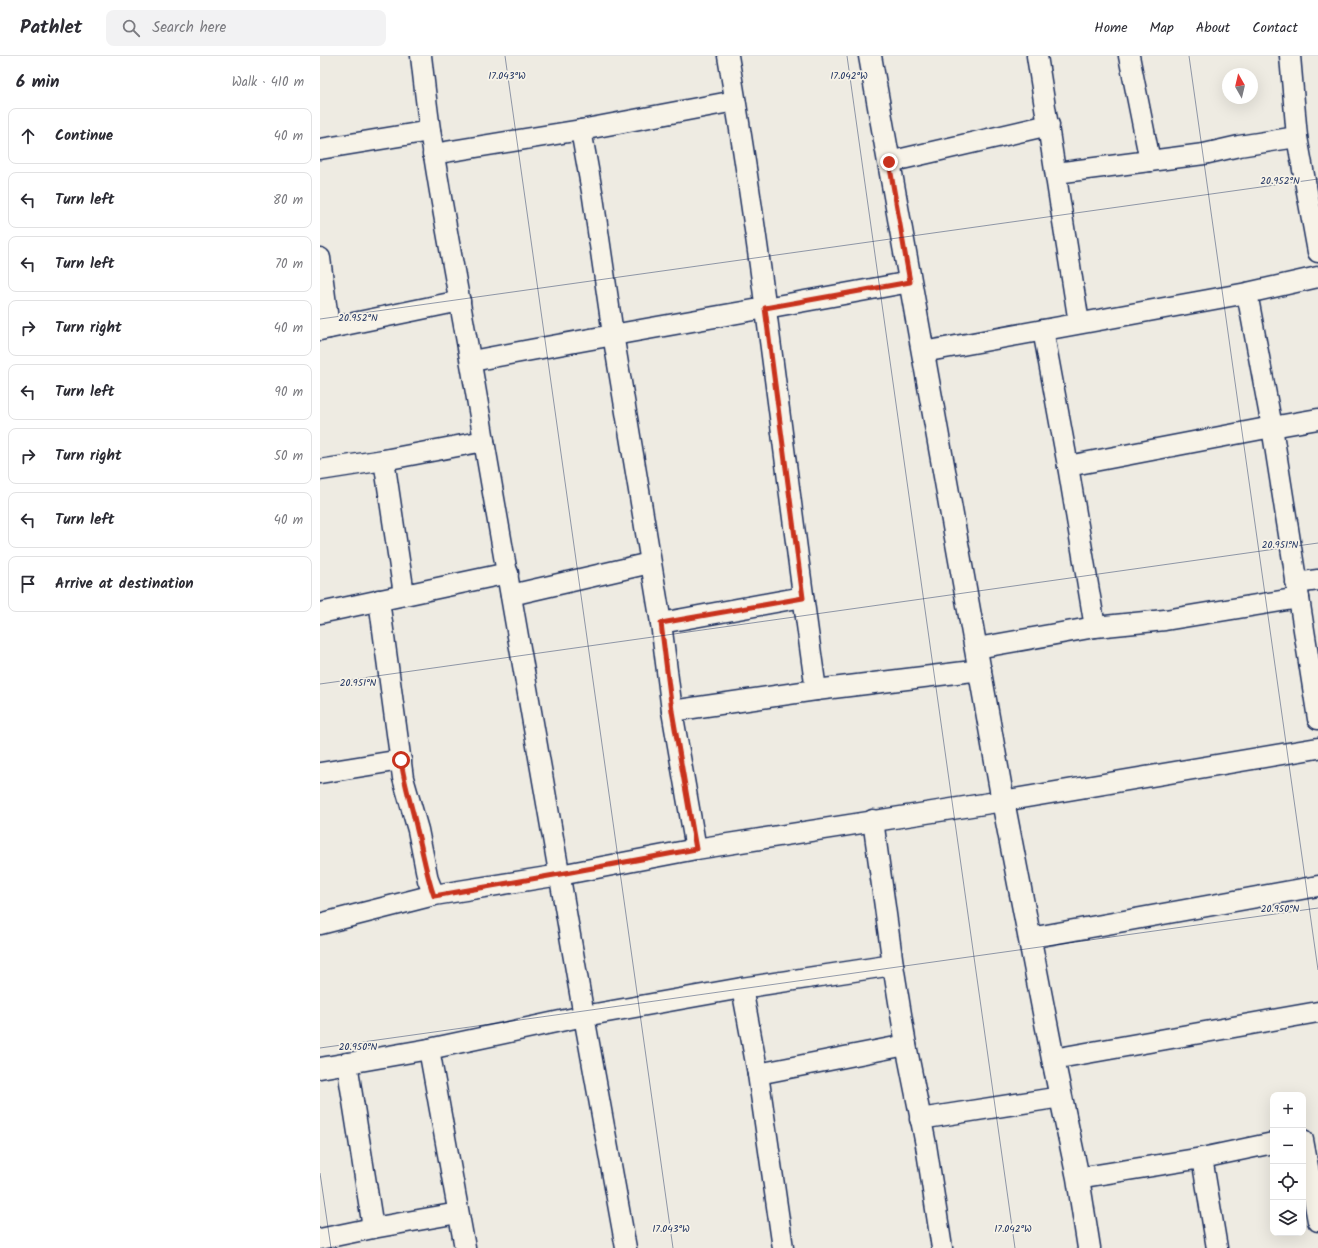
<!DOCTYPE html>
<html lang="en">
<head>
<meta charset="utf-8">
<style>
	:root { --surface:#fff; --page:#f2f2f3; --text:#2b2b33; --muted:#7c7c81; --line:#e1e1e2 }
	body { margin:0; font-family:Kalam,sans-serif; background:var(--page); color:var(--text) }
	.controls { position:absolute; right:12px; bottom:12px; display:grid; overflow:hidden; border-radius:8px; box-shadow:0 4px 16px #0002 }
	.controls button { width:36px; height:36px; display:grid; place-items:center; padding:0; border:0; border-bottom:1px solid var(--line); background:var(--surface); color:var(--text); font:20px sans-serif }
	.compass { position:absolute; left:902px; top:12px; width:36px; height:36px; border-radius:50%; background:var(--surface); box-shadow:0 4px 16px #0002; rotate:352deg }
	.stop { position:absolute; width:12px; height:12px; margin:-9px; border:3px solid #c8321e; border-radius:50%; background:#fff }
	.stop.end { background:#c8321e; border-color:#fff; box-shadow:0 1px 4px #0008 }
	.list { margin:0; padding:0; list-style:none }
	h2 { display:flex; justify-content:space-between; align-items:center; height:52px; margin:0; padding:0 16px; font-size:17px }
	h2 small { font-size:13px; font-weight:400; color:var(--muted) }
	.list li { display:grid; grid-template-columns:26px 1fr auto; gap:12px; align-items:center; box-sizing:border-box; height:56px; margin:0 8px 8px; padding:0 8px; border:1px solid var(--line); border-radius:8px }
	.list b { display:block; font-size:15px; white-space:nowrap }
	.list em { font-size:13px; font-style:normal; color:var(--muted) }
	.icon { flex:none; width:22px; height:22px; fill:none; stroke:currentColor; stroke-width:2; stroke-linecap:round; stroke-linejoin:round }
	.map { position:relative; flex:none; width:998px; height:1192px; overflow:hidden }
	header { display:flex; align-items:center; gap:24px; box-sizing:border-box; height:56px; padding:0 20px; background:var(--surface); border-bottom:1px solid var(--line) }
	header strong { font-size:19px }
	nav { display:flex; gap:22px; margin-inline-start:auto; font-size:14px }
	.search { width:280px; height:36px; background:var(--page); display:flex; align-items:center; gap:10px; box-sizing:border-box; padding:0 14px; border-radius:8px; color:var(--muted); font-size:15px }
	main { display:flex }
	aside { flex:1; background:var(--surface) }
	.map>svg:first-child { display:block }
	.lines { fill:none; stroke-linecap:round; stroke-linejoin:round }
	.minor-casing { stroke:#1b2f5e; stroke-width:23 }
	.tertiary-casing { stroke:#1b2f5e; stroke-width:25 }
	.minor { stroke:#f7f3e8; stroke-width:20 }
	.tertiary { stroke:#f7f3e8; stroke-width:22 }
	.route { stroke:#c8321e; stroke-width:5 }
	.ticks { fill:none; stroke:#1b2f5e; stroke-width:1; stroke-opacity:0.45 }
	.ticks-label { font-size:10px; text-anchor:middle; fill:#1b2f5e; stroke:#f7f3e8; stroke-width:3.5; stroke-linejoin:round; paint-order:stroke }
</style>
</head>
<body>
<header>
<strong>Pathlet</strong>
<div class="search"><svg class="icon" aria-label="search" viewBox="0 0 24 24"><circle cx="10" cy="10" r="6"/><path d="M15 15l6 6"/></svg>Search here</div>
<nav><a>Home</a><a>Map</a><a>About</a><a>Contact</a></nav>
</header>
<main>
<aside>
<h2>6 min<small>Walk · 410 m</small></h2>
<ul class="list">
<li><svg class="icon" aria-label="ahead" viewBox="0 0 24 24"><path d="M12 20V5M6 11l6-6 6 6"/></svg><div><b>Continue</b></div><em>40 m</em></li>
<li><svg class="icon" aria-label="left" viewBox="0 0 24 24"><path d="M17 20v-9H6M10 6l-5 5 5 5"/></svg><div><b>Turn left</b></div><em>80 m</em></li>
<li><svg class="icon" aria-label="left" viewBox="0 0 24 24"><path d="M17 20v-9H6M10 6l-5 5 5 5"/></svg><div><b>Turn left</b></div><em>70 m</em></li>
<li><svg class="icon" aria-label="right" viewBox="0 0 24 24"><path d="M7 20v-9h11M14 6l5 5-5 5"/></svg><div><b>Turn right</b></div><em>40 m</em></li>
<li><svg class="icon" aria-label="left" viewBox="0 0 24 24"><path d="M17 20v-9H6M10 6l-5 5 5 5"/></svg><div><b>Turn left</b></div><em>90 m</em></li>
<li><svg class="icon" aria-label="right" viewBox="0 0 24 24"><path d="M7 20v-9h11M14 6l5 5-5 5"/></svg><div><b>Turn right</b></div><em>50 m</em></li>
<li><svg class="icon" aria-label="left" viewBox="0 0 24 24"><path d="M17 20v-9H6M10 6l-5 5 5 5"/></svg><div><b>Turn left</b></div><em>40 m</em></li>
<li><svg class="icon" aria-label="arrive" viewBox="0 0 24 24"><path d="M6 21V4h12l-3 4 3 4H6"/></svg><div><b>Arrive at destination</b></div></li>
</ul>
</aside>
<div class="map">
<svg width="998" height="1192" viewBox="0 0 998 1192">
	<rect width="100%" height="100%" fill="#eeebe2"/>
	<filter id="ink" filterUnits="userSpaceOnUse"><feTurbulence type="fractalNoise" baseFrequency=".025" numOctaves="2"/><feDisplacementMap in="SourceGraphic" scale="8" xChannelSelector="R" yChannelSelector="G"/><feConvolveMatrix kernelMatrix="1 2 1 2 8 2 1 2 1" color-interpolation-filters="sRGB"/></filter>
	<g filter="url(#ink)">
		<g class="lines">
			<g class="minor-casing">
				<g id="minor">
					<path d="M101,0C105,33 108,66 114,99C129,195 149,289 164,385L264,960L306,1192"/>
					<path d="M408,0C444,210 466,423 496,634"/>
					<path d="M717,0L759,267"/>
					<path d="M809,0L830,105"/>
					<path d="M970,0L977,81L998,196"/>
					<path d="M261,74L273,141L293,278L341,567L352,655L376,793"/>
					<path d="M0,93L110,75"/>
					<path d="M113,98L261,74L415,45"/>
					<path d="M569,106L729,69"/>
					<path d="M736,117L884,98L919,90L977,81"/>
					<path d="M0,202L9,272"/>
					<path d="M927,237L952,371L998,663"/>
					<path d="M0,274L140,245"/>
					<path d="M723,274L748,410L775,571"/>
					<path d="M603,296L927,237L998,221"/>
					<path d="M152,305C298,277 444,253 590,226"/>
					<path d="M64,404L84,538"/>
					<path d="M748,410L952,371L998,363"/>
					<path d="M0,414L64,404L164,385"/>
					<path d="M976,527L998,524"/>
					<path d="M191,539L330,507"/>
					<path d="M59,544L83,722L98,774L108,824L114,839"/>
					<path d="M0,557L188,517"/>
					<path d="M341,567L483,541"/>
					<path d="M657,592L775,571L845,564L979,542"/>
					<path d="M352,655L496,634L661,614"/>
					<path d="M0,717L81,704"/>
					<path d="M553,764L573,909L586,989L606,1089L622,1192"/>
					<path d="M0,868L114,839L240,819L376,793L683,745L998,692"/>
					<path d="M710,882L998,830"/>
					<path d="M422,932L438,1018L463,1192"/>
					<path d="M109,993L145,1192"/>
					<path d="M733,1003L998,956"/>
					<path d="M27,1007L53,1172"/>
					<path d="M0,1012L109,993L264,960L422,932L573,909"/>
					<path d="M438,1018L586,989"/>
					<path d="M600,1063L741,1041"/>
					<path d="M983,1084L998,1165"/>
					<path d="M882,1102L897,1192"/>
					<path d="M758,1122L882,1102L953,1087"/>
					<path d="M0,1183L53,1172L138,1157"/>
				</g>
			</g>
			<g class="tertiary-casing">
				<path id="tertiary" d="M550,0L683,745L733,1003L758,1122L769,1192"/>
			</g>
			<use href="#minor" class="minor"/>
			<use href="#tertiary" class="tertiary"/>
		</g>
	</g>
	<g class="lines" filter="url(#ink)">
		<path class="route" d="M81,704C84,728 92,750 97,774C103,796 106,818 114,840L240,818L376,793L352,655L341,567L483,542L445,252L590,226L569,106"/>
	</g>
	<path class="ticks" d="M185,0L353,1192M527,0L695,1192M869,0L998,914M0,263L998,123M0,628L998,487M0,992L998,852M0,1117L11,1192"/>
	<g class="ticks-label">
		<text x="187" y="23">17.043°W</text>
		<text x="529" y="23">17.042°W</text>
		<text x="960" y="128">20.952°N</text>
		<text x="38" y="265">20.952°N</text>
		<text x="960" y="492">20.951°N</text>
		<text x="38" y="630">20.951°N</text>
		<text x="960" y="856">20.950°N</text>
		<text x="38" y="994">20.950°N</text>
		<text x="351" y="1176">17.043°W</text>
		<text x="693" y="1176">17.042°W</text>
	</g>
</svg>
<div class="controls">
<button>+</button>
<button>−</button>
<button><svg class="icon" aria-label="locate" viewBox="0 0 24 24"><circle cx="12" cy="12" r="6"/><path d="M12 2v4M12 18v4M2 12h4M18 12h4"/></svg></button>
<button><svg class="icon" aria-label="layers" viewBox="0 0 24 24"><path d="M12 4l9 5-9 5-9-5zM3 14l9 5 9-5"/></svg></button>
</div>
<svg class="compass" viewBox="-18 -18 36 36"><path d="M0-13l5 13h-10z" fill="#e53935"/><path d="M0 13l5-13h-10z" fill="#7c7c81"/></svg>
<div class="stop" style="left:81px;top:704px"></div>
<div class="stop end" style="left:569px;top:106px"></div>
</div>
</main>
</body>
</html>
